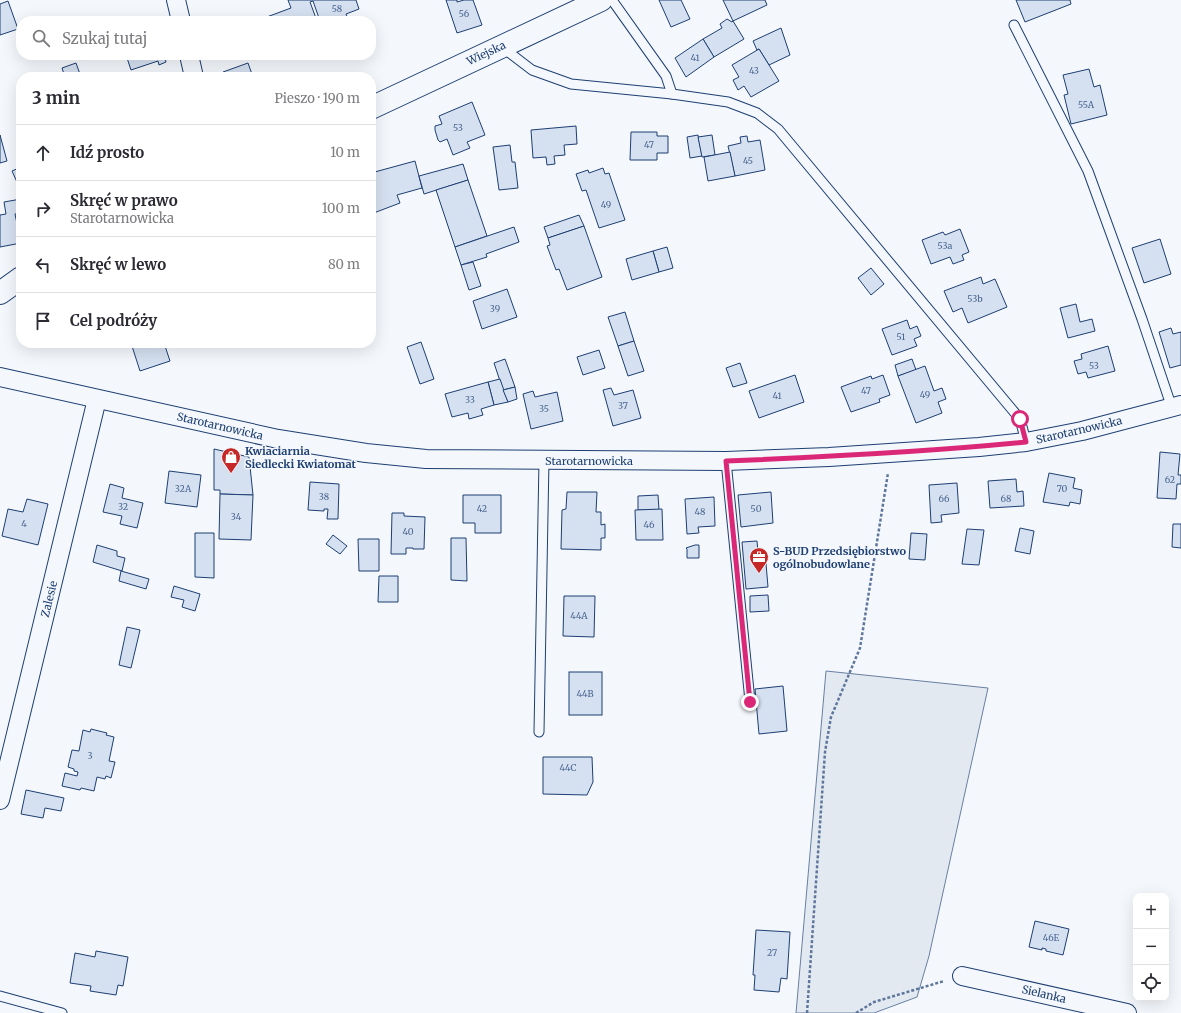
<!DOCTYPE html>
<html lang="pl">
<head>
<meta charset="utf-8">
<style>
	:root { --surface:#fff; --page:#f2f2f3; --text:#2b2b33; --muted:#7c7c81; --line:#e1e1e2 }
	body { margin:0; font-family:Merriweather,serif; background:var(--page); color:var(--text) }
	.controls { position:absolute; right:12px; bottom:12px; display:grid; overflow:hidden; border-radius:8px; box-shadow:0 4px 16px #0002 }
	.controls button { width:36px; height:36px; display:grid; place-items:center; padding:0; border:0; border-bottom:1px solid var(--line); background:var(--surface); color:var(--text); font:20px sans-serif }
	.stop { position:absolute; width:12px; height:12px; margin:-9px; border:3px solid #db2777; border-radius:50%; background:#fff }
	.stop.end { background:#db2777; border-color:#fff; box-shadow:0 1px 4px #0008 }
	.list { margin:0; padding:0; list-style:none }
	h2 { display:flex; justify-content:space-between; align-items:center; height:52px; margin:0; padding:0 16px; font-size:17px }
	h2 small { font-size:13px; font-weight:400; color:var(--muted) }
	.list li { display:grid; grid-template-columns:26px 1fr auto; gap:12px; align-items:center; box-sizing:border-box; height:56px; padding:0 16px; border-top:1px solid var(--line) }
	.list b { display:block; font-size:15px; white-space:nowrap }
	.list p { margin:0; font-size:13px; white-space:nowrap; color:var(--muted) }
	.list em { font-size:13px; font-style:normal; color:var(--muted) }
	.icon { flex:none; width:22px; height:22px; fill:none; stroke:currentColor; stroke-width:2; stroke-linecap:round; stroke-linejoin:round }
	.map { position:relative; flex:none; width:1181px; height:1013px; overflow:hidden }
	.search { position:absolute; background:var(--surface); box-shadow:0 4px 16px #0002; left:16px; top:16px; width:360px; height:44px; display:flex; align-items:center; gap:10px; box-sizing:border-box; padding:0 14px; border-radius:16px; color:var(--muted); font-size:15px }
	.panel { position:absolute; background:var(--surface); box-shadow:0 4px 16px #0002; left:16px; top:72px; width:360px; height:276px; border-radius:16px }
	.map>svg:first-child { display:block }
	.green { fill:#e3e9f0; stroke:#687fa3 }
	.building { fill:#d5e0f0; stroke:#1d3f73 }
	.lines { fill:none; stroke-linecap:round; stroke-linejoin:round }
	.service-casing { stroke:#1d3f73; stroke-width:11 }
	.minor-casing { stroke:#1d3f73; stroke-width:20 }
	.tertiary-casing { stroke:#1d3f73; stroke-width:24 }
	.path { stroke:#5e769c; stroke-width:2.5; stroke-dasharray:3 2; stroke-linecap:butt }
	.service { stroke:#f4f7fb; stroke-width:9 }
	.minor { stroke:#f4f7fb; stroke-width:18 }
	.tertiary { stroke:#f4f7fb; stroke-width:22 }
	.route { stroke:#db2777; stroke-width:5 }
	.labels { text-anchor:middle; stroke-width:3; stroke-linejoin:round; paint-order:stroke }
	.number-label { font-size:9px; fill:#4b6792 }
	.street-label { font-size:11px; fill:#1d3f73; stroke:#f4f7fb }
	.poi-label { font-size:11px; font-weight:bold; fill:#1d3f73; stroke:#f4f7fb; text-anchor:start }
</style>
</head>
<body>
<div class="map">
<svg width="1181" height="1013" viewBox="0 0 1181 1013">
	<rect width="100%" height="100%" fill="#f4f7fb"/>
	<path class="green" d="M826,671L988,688L929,956L917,997L874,1013H796Z"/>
	<g class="building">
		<path d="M288,0H356L359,9L346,14L349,21H320L313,1L310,2L317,21H256L291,8Z"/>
		<path d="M446,0H457V2L464,0H473L482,25L457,33Z"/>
		<path d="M659,0H681L690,19L671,27Z"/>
		<path d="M723,0H765L767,5L733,21Z"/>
		<path d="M1016,0H1070L1071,4L1025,22Z"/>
		<path d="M8,1L18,29L0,35V4Z"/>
		<path d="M727,19L732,22L733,21L744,39L714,57L703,39L722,28L720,24Z"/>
		<path d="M781,28L790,55L769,65L759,49L757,50L753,41Z"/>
		<path d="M703,39L714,57L686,77L675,58Z"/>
		<path d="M759,49L779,81L751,97L744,86L738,90L733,80L739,77L732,65Z"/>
		<path d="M126,55H171L165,58L166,62L159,65L158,61L131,70Z"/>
		<path d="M76,63L81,77H65L62,68Z"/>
		<path d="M248,63L253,77H225L223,72Z"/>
		<path d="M1089,69L1094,87L1100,85L1107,115L1071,124L1064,95L1068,94L1063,75Z"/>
		<path d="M472,102L485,135L467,142L470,148L453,155L447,139L440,142L438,140L435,130V126L442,124L439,116Z"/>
		<path d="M576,126L577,144L564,145L565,155L554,156L555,164L547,165L546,157L533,158L531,130Z"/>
		<path d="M631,132H657V136H668V153H657V160H630Z"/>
		<path d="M0,135L7,161L0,163Z"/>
		<path d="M698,135L702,156L690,158L687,137Z"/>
		<path d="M712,135L715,155L702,157L698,137Z"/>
		<path d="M747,136L748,142L760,140L765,170L735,176L728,146L741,143L740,137Z"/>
		<path d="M510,145L512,162H515L518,188L499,190L493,147Z"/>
		<path d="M730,152L735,176L708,181L704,157Z"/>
		<path d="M415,161L422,188L397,195L400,203L371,214V173Z"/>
		<path d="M463,164L468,180L424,194L419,176Z"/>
		<path d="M21,167V191L12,171Z"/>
		<path d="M603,168L605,174L609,173L625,220L599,228L586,190L582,191L576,174L588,170L589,173Z"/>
		<path d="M468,180L487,236L455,247L436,190Z"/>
		<path d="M21,199V213L15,214L21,243L0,247V215L6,214L4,202Z"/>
		<path d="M579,215L584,226L548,238L544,227Z"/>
		<path d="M584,226L602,277L567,290L559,269L556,270L547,246L550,245L548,238Z"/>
		<path d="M514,227L519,242L486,254L487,257L461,265L455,247Z"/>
		<path d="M960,229L969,252L962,255L964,260L953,264L950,257L931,264L922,240L943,232L945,235Z"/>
		<path d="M1160,239L1171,274L1144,283L1132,248Z"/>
		<path d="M371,240L374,251L371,252Z"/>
		<path d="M667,247L673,268L659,272L653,251Z"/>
		<path d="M653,251L659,272L632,280L626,259Z"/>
		<path d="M473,262L481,286L469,290L461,265Z"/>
		<path d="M871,268L884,284L871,295L858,278Z"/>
		<path d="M981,277L983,284L995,279L1007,307L968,323L962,308L953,312L944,291Z"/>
		<path d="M507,289L517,317L482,329L473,301Z"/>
		<path d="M1076,304L1080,322L1092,319L1095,331L1068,338L1060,308Z"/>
		<path d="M625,312L634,341L618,346L608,317Z"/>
		<path d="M907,320L910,329L917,326L921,336L914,339L917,346L892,355L882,329Z"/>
		<path d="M1171,328L1173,334L1181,332V365L1170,368L1159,332Z"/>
		<path d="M634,341L644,371L628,376L618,346Z"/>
		<path d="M421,342L434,379L420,384L407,347Z"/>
		<path d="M131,343H164L170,361L140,371Z"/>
		<path d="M1108,346L1115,371L1088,378L1086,372L1078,374L1074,361L1082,359L1081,354Z"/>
		<path d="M599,350L605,368L583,375L577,357Z"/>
		<path d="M505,359L515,387L503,390L494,363Z"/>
		<path d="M912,359L916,370L898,376L895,365Z"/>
		<path d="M740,363L747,383L733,387L726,368Z"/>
		<path d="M925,366L934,391L942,388L946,399L938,402L942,413L916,423L898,376Z"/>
		<path d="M795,375L804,402L759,418L749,391Z"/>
		<path d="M883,375L890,395L879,399L880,402L851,412L841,387L871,376L872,379Z"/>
		<path d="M500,379L508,402L494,405L488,382Z"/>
		<path d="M488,382L494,405L481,409L483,415L469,419L468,413L452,417L445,394Z"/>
		<path d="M515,387L517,399L508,402L503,390Z"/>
		<path d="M611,388L614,395L633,390L641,418L613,426L603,390Z"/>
		<path d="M533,391L535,397L557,392L563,421L531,429L523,394Z"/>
		<path d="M214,449L249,457L253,495L220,494V490H214Z"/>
		<path d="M1160,452L1180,454L1178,475H1181V484H1177L1176,499L1157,498Z"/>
		<path d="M169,471L201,475L197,507L165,503Z"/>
		<path d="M1049,473L1075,478L1073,488L1082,490L1080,504L1070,502L1069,506L1043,502Z"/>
		<path d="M1016,479L1017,492L1023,491L1024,506L990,508L988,481Z"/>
		<path d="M310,482L339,484L338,519H327L328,509H324V511L308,510Z"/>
		<path d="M957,483L959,513L941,515L942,522L931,523L929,485Z"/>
		<path d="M110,484L124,488L122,498L143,503L137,528L120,524L122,516L103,512Z"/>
		<path d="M567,492H597L596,512H601V525L605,524V538H601V550L561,549L562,510L566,509Z"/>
		<path d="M771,492L773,523L741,527L738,495Z"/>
		<path d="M220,494L253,495L251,540L219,539Z"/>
		<path d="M463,495H501V533H475V523H463Z"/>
		<path d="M658,495L659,510H638V496Z"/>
		<path d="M714,497L715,526L698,527L699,533L687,534L685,499Z"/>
		<path d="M27,499L48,504L38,545L2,536L8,509L23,512Z"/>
		<path d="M662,509L663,540H636L635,510Z"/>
		<path d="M392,513H404V516L425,517L424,549H413V548H406V554H391Z"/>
		<path d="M1173,524H1181V548L1172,547Z"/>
		<path d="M1020,528L1034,531L1030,554L1015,551Z"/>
		<path d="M967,529L984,530L979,565L962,564Z"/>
		<path d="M195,533H214V578L195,577Z"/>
		<path d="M911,533L927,534L925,560L909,559Z"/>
		<path d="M333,535L347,546L340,554L326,544Z"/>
		<path d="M451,538H466L467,581L451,580Z"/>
		<path d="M358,539H379V571H359Z"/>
		<path d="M757,541L758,552H765L768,587L746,589L742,542Z"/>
		<path d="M97,545L117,551V556L125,558L122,571L93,562Z"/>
		<path d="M695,545H699V558H687V549L686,548Z"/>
		<path d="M121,571L149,579L146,589L119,581Z"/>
		<path d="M379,576H398V602H378Z"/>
		<path d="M174,586L200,594L195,611L182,607L184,600L171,597Z"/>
		<path d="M768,595L769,611L750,612V596Z"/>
		<path d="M564,596H595L594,637L563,636Z"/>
		<path d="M127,627L140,630L131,668L119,665Z"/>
		<rect x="569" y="672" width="33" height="43"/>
		<path d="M783,686L787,731L759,734L755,689Z"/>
		<path d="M91,729L107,733L106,735L114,737L109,761L115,762L111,778L106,776L105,779L97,777L94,791L81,788L80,790L62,786L65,773L77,776L78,772L74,771V769L68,767L72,750L79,751L83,730L90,732Z"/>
		<path d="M543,757H592L593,782L587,795L543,794Z"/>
		<path d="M26,790L64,798L61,811L45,808L43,818L21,814Z"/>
		<path d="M1035,921L1069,929L1063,955L1046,951V949L1042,948V950L1029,947Z"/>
		<path d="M756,930L790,932L787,979L781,978L779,992L754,990L755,975H753Z"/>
		<path d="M96,951L128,957L123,986L118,985L116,995L90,991L91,986L70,983L75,953L95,957Z"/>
	</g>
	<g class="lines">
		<g class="service-casing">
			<g id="service">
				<path d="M612,0L666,76L672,94"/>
				<path d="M1014,25L1088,171L1142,319L1172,408"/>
				<path d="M502,47L532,70L571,84L672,94L728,102L757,113L778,129L1020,419L1026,442"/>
				<path d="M726,461L750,701"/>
				<path d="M539,732L544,460"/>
				<path d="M0,996L62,1013"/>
			</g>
		</g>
		<g class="minor-casing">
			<g id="minor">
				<path d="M176,0L181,21"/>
				<path d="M189,55L194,77"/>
				<path d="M0,377L278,439L366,453L426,459L726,461L829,457L979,447L1026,442L1082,431L1181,405"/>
				<path d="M0,800L97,399"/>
				<path d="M962,976L1127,1013"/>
			</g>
		</g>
		<g class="tertiary-casing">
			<g id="tertiary">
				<path d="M371,108L601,0"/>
				<path d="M0,293L21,278"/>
			</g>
		</g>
		<g class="path">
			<path d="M807,1013L825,752L831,717L860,648L888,473"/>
			<path d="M856,1013L874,1002L944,981"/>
		</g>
		<use href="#service" class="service"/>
		<use href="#minor" class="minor"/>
		<use href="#tertiary" class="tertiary"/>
	</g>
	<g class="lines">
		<path class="route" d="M750,702L726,461C826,457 927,452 1026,442L1020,419"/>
	</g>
	<defs>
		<g id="shop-pin" transform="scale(1)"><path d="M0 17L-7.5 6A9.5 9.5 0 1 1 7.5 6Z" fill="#c62828" stroke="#f4f7fb"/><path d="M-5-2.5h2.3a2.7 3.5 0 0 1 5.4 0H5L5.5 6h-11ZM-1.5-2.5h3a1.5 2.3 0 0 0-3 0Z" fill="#fff"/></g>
		<g id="office-pin" transform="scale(1)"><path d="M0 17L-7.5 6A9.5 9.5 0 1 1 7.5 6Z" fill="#c62828" stroke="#f4f7fb"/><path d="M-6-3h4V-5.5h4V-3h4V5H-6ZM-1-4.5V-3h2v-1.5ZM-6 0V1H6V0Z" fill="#fff"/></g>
	</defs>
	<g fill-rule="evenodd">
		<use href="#shop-pin" x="231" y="457"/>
		<use href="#office-pin" x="759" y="557"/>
	</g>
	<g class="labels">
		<g class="number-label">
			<text x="337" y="12">58</text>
			<text x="464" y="17">56</text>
			<text x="695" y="61">41</text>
			<text x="754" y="74">43</text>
			<text x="1086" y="108">55A</text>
			<text x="458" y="131">53</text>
			<text x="649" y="148">47</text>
			<text x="748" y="164">45</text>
			<text x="606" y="208">49</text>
			<text x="945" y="249">53a</text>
			<text x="975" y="302">53b</text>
			<text x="495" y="312">39</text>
			<text x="901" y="340">51</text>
			<text x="1094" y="369">53</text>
			<text x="866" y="394">47</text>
			<text x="925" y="398">49</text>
			<text x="777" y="399">41</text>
			<text x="470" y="403">33</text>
			<text x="623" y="409">37</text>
			<text x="544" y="412">35</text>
			<text x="1170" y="483">62</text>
			<text x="183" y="492">32A</text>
			<text x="1062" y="492">70</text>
			<text x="324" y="500">38</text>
			<text x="944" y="502">66</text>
			<text x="1006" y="502">68</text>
			<text x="123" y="510">32</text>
			<text x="482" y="512">42</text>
			<text x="756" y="512">50</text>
			<text x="700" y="515">48</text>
			<text x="236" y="520">34</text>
			<text x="24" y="527">4</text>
			<text x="649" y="528">46</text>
			<text x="408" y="535">40</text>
			<text x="579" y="619">44A</text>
			<text x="585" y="697">44B</text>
			<text x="90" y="759">3</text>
			<text x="568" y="771">44C</text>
			<text x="1051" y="941">46E</text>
			<text x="772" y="956">27</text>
		</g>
		<g class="street-label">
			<text transform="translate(486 53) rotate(-25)" y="4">Wiejska</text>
			<text transform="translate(220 426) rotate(13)" y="4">Starotarnowicka</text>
			<text transform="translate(1079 430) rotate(-13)" y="4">Starotarnowicka</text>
			<text x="589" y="465">Starotarnowicka</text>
			<text transform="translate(49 599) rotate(-76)" y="4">Zalesie</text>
			<text transform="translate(1044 994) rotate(13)" y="4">Sielanka</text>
		</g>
		<g class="poi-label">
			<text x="245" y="455">Kwiaciarnia<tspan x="245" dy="13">Siedlecki Kwiatomat</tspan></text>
			<text x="773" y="555">S-BUD Przedsiębiorstwo<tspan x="773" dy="13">ogólnobudowlane</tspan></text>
		</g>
	</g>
</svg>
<div class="controls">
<button>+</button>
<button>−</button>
<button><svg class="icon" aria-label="locate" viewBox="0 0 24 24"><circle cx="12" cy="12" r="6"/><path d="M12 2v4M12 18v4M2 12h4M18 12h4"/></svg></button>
</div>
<div class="stop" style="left:1020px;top:419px"></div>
<div class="stop end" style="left:750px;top:702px"></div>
<div class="search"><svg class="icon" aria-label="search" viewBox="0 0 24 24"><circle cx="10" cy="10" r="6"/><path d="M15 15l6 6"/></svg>Szukaj tutaj</div>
<section class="panel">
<h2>3 min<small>Pieszo · 190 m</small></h2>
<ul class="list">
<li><svg class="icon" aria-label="ahead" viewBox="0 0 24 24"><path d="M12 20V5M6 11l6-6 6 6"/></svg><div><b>Idź prosto</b></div><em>10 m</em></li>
<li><svg class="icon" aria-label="right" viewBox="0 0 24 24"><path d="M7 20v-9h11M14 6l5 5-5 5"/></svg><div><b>Skręć w prawo</b><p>Starotarnowicka</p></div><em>100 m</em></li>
<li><svg class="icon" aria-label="left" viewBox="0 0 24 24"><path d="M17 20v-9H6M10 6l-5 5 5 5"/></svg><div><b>Skręć w lewo</b></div><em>80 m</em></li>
<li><svg class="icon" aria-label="arrive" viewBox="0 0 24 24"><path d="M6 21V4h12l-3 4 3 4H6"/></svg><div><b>Cel podróży</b></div></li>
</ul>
</section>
</div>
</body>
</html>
